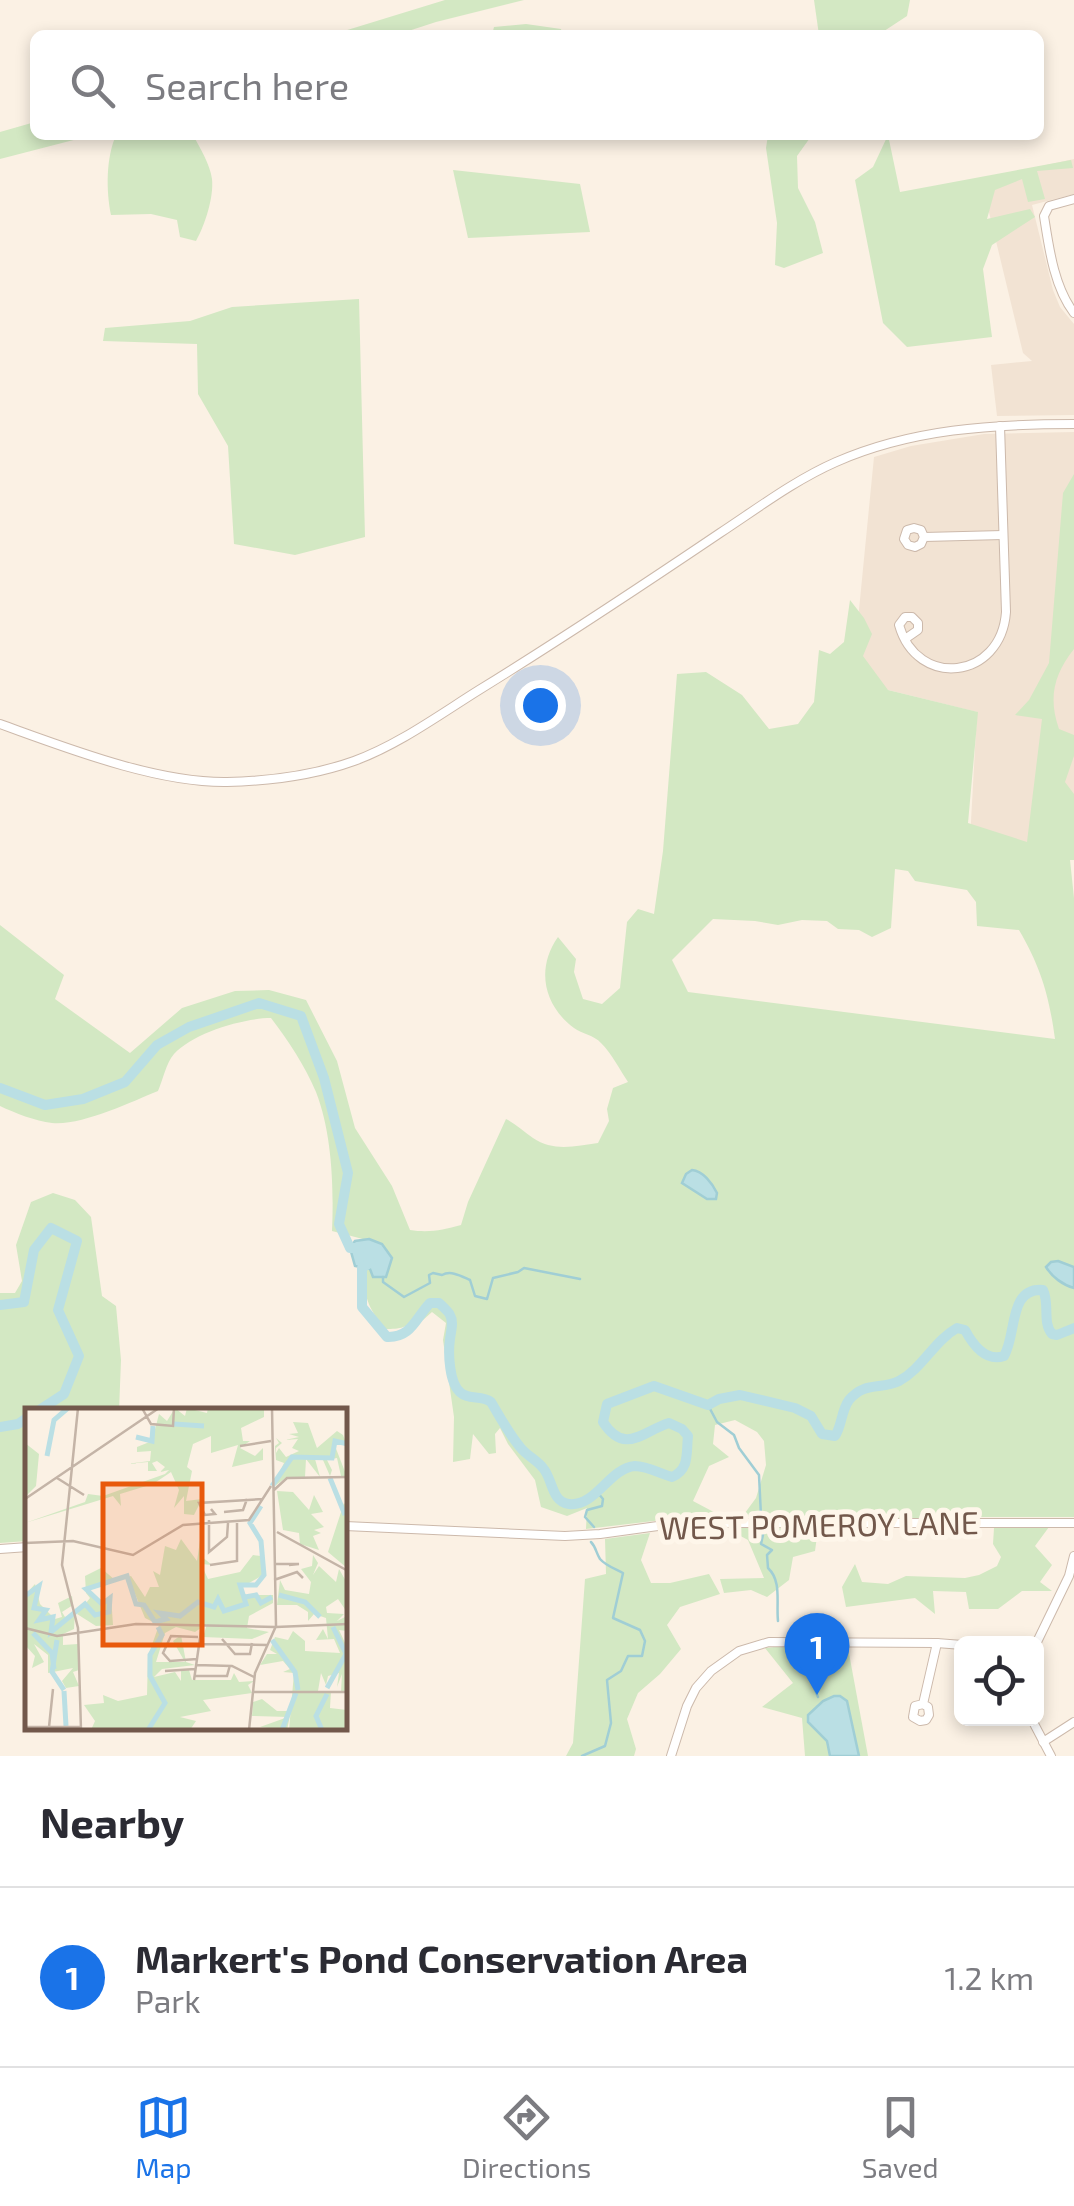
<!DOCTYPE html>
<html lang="en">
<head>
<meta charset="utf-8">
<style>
	:root { --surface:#fff; --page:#f7f7f7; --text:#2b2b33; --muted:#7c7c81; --line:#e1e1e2; --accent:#1a73e8 }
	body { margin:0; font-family:"Exo 2",sans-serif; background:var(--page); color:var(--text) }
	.controls { position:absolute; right:30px; bottom:30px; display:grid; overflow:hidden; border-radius:15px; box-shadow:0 5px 15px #0003 }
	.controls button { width:90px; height:90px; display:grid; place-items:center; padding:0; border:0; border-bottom:2px solid var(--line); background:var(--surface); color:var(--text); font:50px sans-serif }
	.you { position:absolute; left:540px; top:705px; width:35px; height:35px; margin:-25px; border:8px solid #fff; border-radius:50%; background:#1a73e8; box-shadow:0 0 0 15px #1a73e833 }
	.badge { display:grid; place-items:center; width:65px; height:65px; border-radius:50%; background:var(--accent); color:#fff; font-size:32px; font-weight:700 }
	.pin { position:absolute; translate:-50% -82px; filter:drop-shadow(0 2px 5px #0008) }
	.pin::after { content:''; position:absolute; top:52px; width:35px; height:30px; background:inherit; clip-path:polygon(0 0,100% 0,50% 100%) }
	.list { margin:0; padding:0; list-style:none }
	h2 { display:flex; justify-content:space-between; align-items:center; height:130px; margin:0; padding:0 40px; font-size:42px }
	h2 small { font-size:32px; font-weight:400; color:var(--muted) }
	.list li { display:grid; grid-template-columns:65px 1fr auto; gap:30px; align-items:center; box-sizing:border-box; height:180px; padding:0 40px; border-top:2px solid var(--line) }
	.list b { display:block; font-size:38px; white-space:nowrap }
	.list p { margin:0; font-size:32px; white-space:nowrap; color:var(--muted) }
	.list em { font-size:32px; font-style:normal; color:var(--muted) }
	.icon { flex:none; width:55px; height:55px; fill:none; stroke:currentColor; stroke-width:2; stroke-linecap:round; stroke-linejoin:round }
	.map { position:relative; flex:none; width:1074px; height:1756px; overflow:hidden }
	.search { position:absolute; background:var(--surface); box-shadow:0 5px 15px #0003; left:30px; right:30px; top:30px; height:110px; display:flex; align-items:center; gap:25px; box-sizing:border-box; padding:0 35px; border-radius:15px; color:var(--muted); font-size:38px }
	.sheet { height:310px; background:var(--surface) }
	nav { display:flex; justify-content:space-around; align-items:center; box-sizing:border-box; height:140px; border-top:2px solid var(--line); background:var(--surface); font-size:28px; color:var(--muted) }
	nav a { display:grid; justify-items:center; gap:5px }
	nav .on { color:var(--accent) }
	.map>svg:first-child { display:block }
	.residential { fill:#f2e3d3 }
	.green { fill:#d3e8c3; fill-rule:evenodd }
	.water { fill:#badfe4; stroke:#a0ced5; stroke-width:2.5 }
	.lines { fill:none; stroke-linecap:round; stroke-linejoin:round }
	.stream { stroke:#a0ced5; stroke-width:2.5 }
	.river { stroke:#badfe4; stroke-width:10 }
	.minor-casing { stroke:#ccb9ab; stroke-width:10 }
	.minor { stroke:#fff; stroke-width:8 }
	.labels { text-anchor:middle; stroke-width:10; stroke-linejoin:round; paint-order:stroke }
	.street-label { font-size:32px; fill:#72584b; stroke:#fef6ea }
	.inset-river { fill:none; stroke:#badfe4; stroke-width:5 }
	.inset-road { fill:none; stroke:#c4b4a7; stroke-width:2.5 }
	.view { fill:#e8590c; fill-opacity:0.15; stroke:#e8590c; stroke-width:5 }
	.inset-edge { fill:none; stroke:#72584b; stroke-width:5 }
</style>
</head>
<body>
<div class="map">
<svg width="1074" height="1756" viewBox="0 0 1074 1756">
	<rect width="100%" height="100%" fill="#fbf1e4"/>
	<g class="residential">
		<path d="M1074,159V194L1032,205L1053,290L1060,307L1074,324V415L997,416L991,365L1032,361L1023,353L981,179Z"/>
		<path d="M1074,432V803L1032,859L969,858L977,712L852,681L874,457L911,446L984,434Z"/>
	</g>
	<g class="green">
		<path d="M445,0H524L436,22L396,35H331Z"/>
		<path d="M814,0H910L907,16L878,35H819Z"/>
		<path d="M526,24L561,29L562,35H492L494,27Z"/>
		<path d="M35,122V135H93L0,159V132Z"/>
		<path d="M116,135H193C200,148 210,164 212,179C214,197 205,225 196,241L180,237L177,220L151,214L111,215C106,190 106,158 116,135Z"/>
		<path d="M768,135H812L797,156L798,188L815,222L823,253L784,268L775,265L777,223L766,148Z"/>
		<path d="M888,135L900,192L1071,160L1073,168L1037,171L1045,199L1028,202L1022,179L995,190L987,219L1030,209L1035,217L992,245L983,269L992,337L907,347L883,323L855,180L873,167Z"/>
		<path d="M453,170L580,184L590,232L468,238Z"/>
		<path d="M359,299L365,537L295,555L234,544L228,446L198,394L197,344L103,341L105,328L190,321L232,307Z"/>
		<path d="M1074,474V649C1054,674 1048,698 1059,729L1074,735V756L1065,782L1074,794V860H1070L1074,898V1517H962L961,1519L742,1517L756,1498L766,1465L764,1441L757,1432L735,1420L715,1425L713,1444L729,1457L709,1466L693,1501L725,1518L662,1520L586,1529L587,1508L567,1516L541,1507L535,1480L508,1444L500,1428L495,1434L496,1453L489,1454L473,1434L470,1459L453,1462L454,1417L443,1340L446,1323L432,1312L423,1320L415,1318C408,1329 396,1329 384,1329C367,1305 365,1298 362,1268L370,1269L373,1277H386L382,1244L332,1231C334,1187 332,1133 316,1092C305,1066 288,1040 271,1018C243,1018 193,1033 174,1054C166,1063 163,1080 158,1091C131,1102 81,1126 52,1123C35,1121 15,1113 0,1106V925L64,975L55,999L130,1053L182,1008L235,991L269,990L306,1000L337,1061L355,1128L392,1186L410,1230C429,1233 443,1230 461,1225L468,1202L506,1119C516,1124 524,1132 533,1138C553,1152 576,1146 598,1143L609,1121L607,1109L613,1088L628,1082C620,1070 612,1054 601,1043C594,1035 582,1034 574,1028C543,1005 536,968 558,937L576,959L574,972L583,999L602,1004L620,988L627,922L638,909L654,914L663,851L677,674L706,672L742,695L769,729L798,724L814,702L819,650L830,654L844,642L850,600L864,618L872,634L863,656L888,690L978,712L968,823L1027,842L1042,719L1015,715L1029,700L1049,663L1063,493ZM895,869L908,871L915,881L967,890L976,902L977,926L1019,930C1041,968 1049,995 1055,1039L688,992L672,960L713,919L755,921L778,925L802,920L827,921L838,929L859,930L872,937L891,928Z"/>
		<path d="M53,1193L75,1200L91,1217L102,1296L116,1306L121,1360L119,1411H28L27,1541L0,1543V1293H15L22,1281L16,1245L31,1202Z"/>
		<path d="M739,1525L818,1529L815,1551L793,1557L789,1580L767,1597L751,1590L724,1593L720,1579L764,1578L748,1540L731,1531Z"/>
		<path d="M1049,1527L1035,1546L1052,1565L1040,1582L1052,1591H1022L998,1609H969L966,1592L933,1591L935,1614L915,1598L846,1607L842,1587L855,1564L862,1582L888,1584L906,1576L965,1578L979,1575L997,1566L1001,1557L993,1544L994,1528Z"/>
		<path d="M650,1533L641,1560L651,1583H670L709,1574L720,1594L680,1607L667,1625L681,1649L660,1674L638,1693L627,1719L636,1749L634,1756H566L573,1743L585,1579L606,1574L605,1539Z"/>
		<path d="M775,1647L848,1648L868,1756H805L802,1718L762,1707L793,1683L765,1648Z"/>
	</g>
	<g class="water">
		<path d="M692,1170C703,1171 712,1183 717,1193L716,1199H707L682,1183L686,1174Z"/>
		<path d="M369,1239L382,1244L392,1258L386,1277H373L370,1269L355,1266L350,1248L355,1241Z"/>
		<path d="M1058,1261L1074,1267V1288C1063,1285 1052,1277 1046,1267L1051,1262Z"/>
		<path d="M834,1696H840L847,1701L859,1756H830L827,1741L808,1722V1715L823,1701Z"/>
	</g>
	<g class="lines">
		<g class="stream">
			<path d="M383,1277V1282L404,1297L430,1283L429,1275L433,1273L442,1275C451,1270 461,1276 470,1280L475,1296L487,1299L493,1278L518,1272L524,1268L580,1279"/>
			<path d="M708,1405L717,1422L734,1435L739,1448L759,1475L761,1516"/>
			<path d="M761,1526L764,1530L761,1544L772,1550L767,1555L768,1568C782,1581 776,1603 778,1621"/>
			<path d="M594,1527L585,1517L587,1510L602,1506L603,1499L597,1492"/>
			<path d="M789,1649C800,1664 811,1679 818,1697"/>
			<path d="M582,1756L605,1746L611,1723L607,1680L621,1671L628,1656H642L645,1641L640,1630L613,1618L623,1573C616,1569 606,1566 600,1559C596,1553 596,1547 591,1542"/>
		</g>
		<g class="river">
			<path d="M0,1088L45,1105L83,1099L125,1082L157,1045L189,1027L259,1003L301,1016L324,1078L348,1173L339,1224L350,1248H361"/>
			<path d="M371,1262L362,1268V1307L387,1337C411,1338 415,1319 430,1303H439C441,1305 449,1312 450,1315C454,1322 451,1331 450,1339C448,1353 449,1384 461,1393C469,1400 482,1395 491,1402C500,1417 509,1434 520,1447C527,1456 537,1460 543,1468C553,1479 551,1502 569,1504C596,1507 609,1468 635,1466C647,1466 661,1474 672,1477C690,1469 686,1453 688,1436L682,1429L669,1423C643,1431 625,1456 603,1422L607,1404L654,1386L708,1405L719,1399L740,1395L795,1408L811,1416L822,1434L835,1436C842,1426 841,1411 849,1400C865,1381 881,1390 899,1381C922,1369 934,1341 957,1328L965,1330C973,1345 986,1362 1004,1356C1017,1335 1008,1287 1043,1290C1050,1304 1042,1322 1052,1334L1057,1335L1074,1328"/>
			<path d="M0,1305L24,1302L34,1250L51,1228L77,1241L58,1310L79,1356L64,1394L38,1411"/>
			<path d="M0,1427L18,1424L28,1417"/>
		</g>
		<g class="minor-casing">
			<g id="minor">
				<path d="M1074,199L1049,206L1044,216C1049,248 1054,287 1074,313"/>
				<path d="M924,537L921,544L915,547L908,545L904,539L907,530L914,528L921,530L924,537L1003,535"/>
				<path d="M905,639L918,630V623L912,617H905L899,625C917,689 1001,680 1006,612L1000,426"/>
				<path d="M0,724C67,748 156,783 227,782C268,781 315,775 354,761C398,745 439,715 479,690C560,640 640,587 720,533C758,508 795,480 836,462C911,429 993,424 1074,424"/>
				<path d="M345,1526L565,1536L600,1534L665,1525L715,1523H1074"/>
				<path d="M0,1549L28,1547"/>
				<path d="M1036,1644L1069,1576L1074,1556"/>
				<path d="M923,1704L928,1707L929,1715L926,1720L920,1721L913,1717L915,1706L923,1704L937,1643"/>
				<path d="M1031,1718L1051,1756"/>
				<path d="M1043,1742L1074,1722"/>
				<path d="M671,1756L687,1706L696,1688L711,1671L739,1651L769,1642L937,1643L962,1645"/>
			</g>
		</g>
		<use href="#minor" class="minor"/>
	</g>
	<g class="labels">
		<g class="street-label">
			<text transform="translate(819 1526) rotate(-1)" y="11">WEST POMEROY LANE</text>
		</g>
	</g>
	<g transform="translate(25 1408)">
		<rect width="322" height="322" fill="#fbf1e4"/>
		<path d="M150,0L160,8L162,0L182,5L183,0H239V9L216,20L218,33H225L215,40L230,48L238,40V52L207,59L213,37L186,45V28L168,36L162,59L167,63L161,93L177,91L169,107L159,106V88L149,100L154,82L146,64L128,76L95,86L96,98L88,88L0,115L60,94L63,86L78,88L140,66L144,62L135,64L140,59L132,53L127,55L132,63H123V54L101,56L125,53L126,43L112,44V39L127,33L134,6L142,13ZM268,14L283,15L292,40L312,23L318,27L322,38L313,33L310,38L322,69L316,68L312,50L302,52L307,62L305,68L298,52L290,51L295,69L281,51L280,69H262L247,80L259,55L251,52L250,38L254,35L251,30L257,35L251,40V45L254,40L261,49L274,43L267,40L273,31L260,32L274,29L264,26L273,25ZM0,35L14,46L11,78L2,87ZM252,83L268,84L284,102L289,87L298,104L286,106L299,119L289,122L296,125L288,128L294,142L275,136L274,125L258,122ZM319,95L322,100V160L303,144ZM177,119L176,148L187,157L176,156L183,171L215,164L228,147L236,148L238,167L214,181L221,187H248V195L224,208L222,220L244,224L227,231L178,229L182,216L170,224L151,219L140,225L131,254H160L148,233L156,227L161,254L170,257L137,261L129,269L150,264L156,273V263L164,262L167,272H206L209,265L214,274L229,273L223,277L227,285L178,292L186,303L155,309L171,313L165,322H66L70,313L59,297L79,295L78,287L93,293L122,287L123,248L134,217L120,210L103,169L63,180L78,195L86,188L88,217L71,218L52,206L65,190L61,185L60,168L76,160L90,172L106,168L120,189L125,179H134L128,163L135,167L140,138L151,142L156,131L172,153ZM288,147L293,155L288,167L294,158L311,174L314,161L322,175V204L313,191L301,199L302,205L319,206L312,213L322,208V223L314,222L322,239V282L316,284L317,266L312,279L314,265L303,268L301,277L296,265L293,283H306L305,300L322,302V322H264L269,265L258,264L265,261L258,253L235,257L242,246H252L245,242L250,229L263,232L268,223L280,233V243L315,245L309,231L291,232L298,221L303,231L301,210L289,206L283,213V204L272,197H252L255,172L260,182L284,186L286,174L276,161L287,158ZM10,176L15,196L30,211L37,209L33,195L47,188L48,197L37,204L40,209L50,205L49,221L38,226V237L53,236L54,262L48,264L54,278L41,280L37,273L48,260L23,265V247L9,236L19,254L7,260L10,248L0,237V187ZM237,291L252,303H266L262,322L235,319L263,309L227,308L228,294Z" fill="#d3e8c3"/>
		<path class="inset-river" d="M149,16L179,18M111,29L127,33L128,18M22,48L29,12L43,0M305,70L320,107M247,78L267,49L307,50L310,33L323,36M254,187L280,194L295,209M0,188L14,178L9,200L21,202L14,212L28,209L26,224L60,196L70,207L84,204L85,190L77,196L61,181L102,168L111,196L119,197L130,214L141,211L135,205L155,208L173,194L189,199L193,191L199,203L221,196L215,177H231L239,167L236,133L225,115L236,98M220,189L231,187L236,195L247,189M8,225L27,245L29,261M32,232L27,264L39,282M247,232L270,264L273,282M302,280L321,246L308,219M39,283L41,318M123,322L140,295L125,268V247L137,227L133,219M257,322L271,285M297,322L291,308L302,286"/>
		<path class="inset-road" d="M53,0L37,157L53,220L56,322M117,0L126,16L148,18L149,0M215,38L246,33M32,70L59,87M249,82L262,70L323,69M0,91L134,0M186,101L190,106L180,107L174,95L238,91M199,104L218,102L222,91M184,112V144L202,129L203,115M252,124L323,163M0,135L48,133L108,147L158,117L224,112L246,78M249,156H274L264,157M185,157L212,153V115M249,172L272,164L278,170M251,219L323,216M0,220L32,228L111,216L250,219M197,231L210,246H225L227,235M174,236L243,237M172,251L145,253L138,245L146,228L173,229M171,257L207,258L229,269M140,263L170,261M170,268H202L205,257M169,272L177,216M228,284H323M0,319H56M24,319L28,281M224,322L230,265L251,218L247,0"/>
		<path class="view" d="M78,76H177V237H78Z"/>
		<rect width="322" height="322" class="inset-edge"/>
	</g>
</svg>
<div class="controls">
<button><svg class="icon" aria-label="locate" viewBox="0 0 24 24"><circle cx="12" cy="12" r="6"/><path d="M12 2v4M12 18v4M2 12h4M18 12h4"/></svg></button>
</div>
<div class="you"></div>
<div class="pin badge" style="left:817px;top:1695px">1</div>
<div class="search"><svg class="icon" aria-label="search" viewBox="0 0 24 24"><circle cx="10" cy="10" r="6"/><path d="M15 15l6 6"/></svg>Search here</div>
</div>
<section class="sheet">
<h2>Nearby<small></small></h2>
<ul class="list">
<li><span class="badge">1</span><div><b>Markert's Pond Conservation Area</b><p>Park</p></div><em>1.2 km</em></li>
</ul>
</section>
<nav>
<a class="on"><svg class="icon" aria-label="map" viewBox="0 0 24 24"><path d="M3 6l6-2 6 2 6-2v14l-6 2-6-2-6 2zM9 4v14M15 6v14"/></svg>Map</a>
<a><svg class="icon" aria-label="directions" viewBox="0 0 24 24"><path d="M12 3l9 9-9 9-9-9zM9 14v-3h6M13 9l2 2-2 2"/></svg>Directions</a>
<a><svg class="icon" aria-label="saved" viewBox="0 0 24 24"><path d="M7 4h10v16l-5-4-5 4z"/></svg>Saved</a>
</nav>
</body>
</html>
